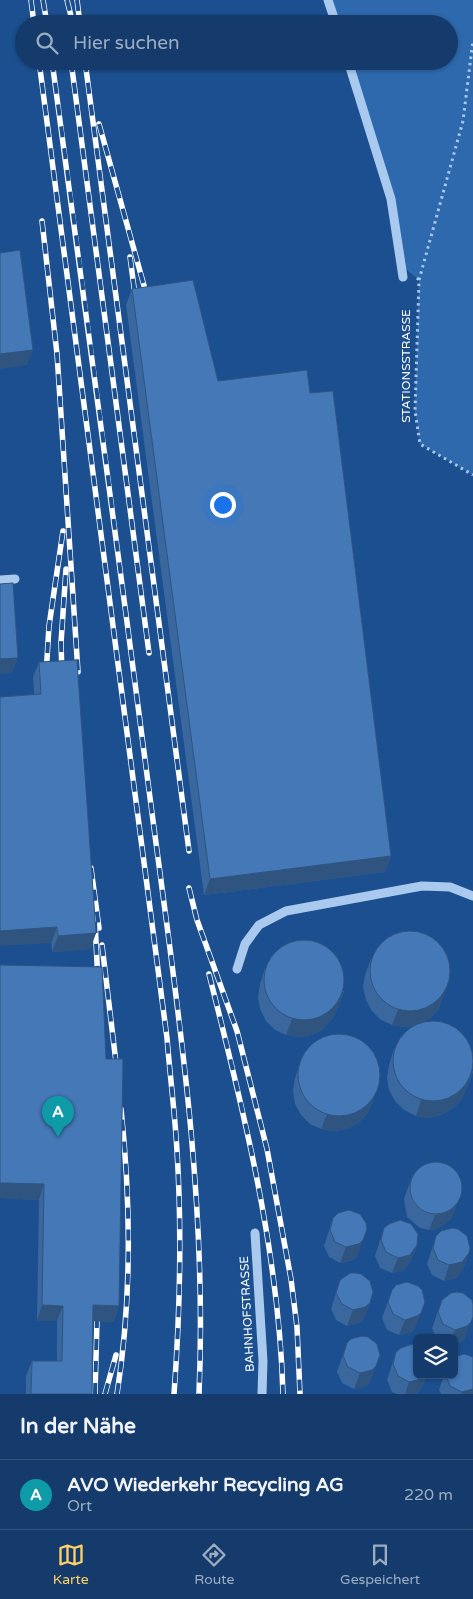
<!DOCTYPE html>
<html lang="de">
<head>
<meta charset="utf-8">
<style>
	:root { --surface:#143b6b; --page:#214673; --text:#f1f3f6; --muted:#9dadc1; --line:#33557e; --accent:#ffd166 }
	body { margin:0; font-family:"Varela Round",sans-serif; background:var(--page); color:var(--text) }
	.controls { position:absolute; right:15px; bottom:15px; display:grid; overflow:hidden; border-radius:8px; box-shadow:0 1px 4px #0004 }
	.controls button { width:45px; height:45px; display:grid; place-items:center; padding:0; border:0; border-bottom:1px solid var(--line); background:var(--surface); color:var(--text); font:25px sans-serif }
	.you { position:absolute; left:222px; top:504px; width:18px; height:18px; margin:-12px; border:4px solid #fff; border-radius:50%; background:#1a73e8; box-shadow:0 0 0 8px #1a73e833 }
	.badge { display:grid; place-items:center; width:32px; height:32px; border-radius:50%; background:var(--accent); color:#fff; font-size:16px; font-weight:700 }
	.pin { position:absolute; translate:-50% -41px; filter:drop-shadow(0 1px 2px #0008) }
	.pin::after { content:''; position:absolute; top:26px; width:18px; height:15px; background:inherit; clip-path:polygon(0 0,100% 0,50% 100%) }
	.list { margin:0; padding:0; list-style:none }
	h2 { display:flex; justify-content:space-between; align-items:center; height:65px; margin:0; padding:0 20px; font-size:21px }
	h2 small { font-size:16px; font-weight:400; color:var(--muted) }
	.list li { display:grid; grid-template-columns:32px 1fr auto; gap:15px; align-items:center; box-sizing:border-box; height:70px; padding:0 20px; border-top:1px solid var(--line) }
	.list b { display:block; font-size:19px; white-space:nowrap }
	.list p { margin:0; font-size:16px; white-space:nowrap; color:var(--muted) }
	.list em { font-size:16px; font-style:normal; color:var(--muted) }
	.icon { flex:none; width:28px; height:28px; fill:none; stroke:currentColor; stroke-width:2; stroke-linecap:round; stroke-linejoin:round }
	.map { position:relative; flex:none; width:473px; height:1394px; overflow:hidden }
	.search { position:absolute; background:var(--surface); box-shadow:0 1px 4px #0004; left:15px; right:15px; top:15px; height:55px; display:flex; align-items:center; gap:12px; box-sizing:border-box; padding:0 18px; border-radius:28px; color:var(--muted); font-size:19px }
	.sheet { height:135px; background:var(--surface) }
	nav { display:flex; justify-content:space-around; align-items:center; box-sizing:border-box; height:70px; border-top:1px solid var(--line); background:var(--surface); font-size:14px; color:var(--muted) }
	nav a { display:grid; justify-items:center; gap:2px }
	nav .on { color:var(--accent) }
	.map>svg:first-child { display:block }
	.green { fill:#2e69ad }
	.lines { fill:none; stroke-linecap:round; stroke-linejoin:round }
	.path { stroke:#a9c9ee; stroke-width:3; stroke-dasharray:2.5 4; stroke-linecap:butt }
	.minor { stroke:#a9c9ee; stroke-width:9 }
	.rail-casing { stroke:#fff; stroke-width:5.5 }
	.rail { stroke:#1b4f8f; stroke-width:4; stroke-dasharray:11; stroke-linecap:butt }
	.wall { fill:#3a679d }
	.shaded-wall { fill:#305480 }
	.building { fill:#4478b7; stroke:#305480 }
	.labels { text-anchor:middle; stroke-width:4; stroke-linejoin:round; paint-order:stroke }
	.street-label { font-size:12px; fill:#fff; stroke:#1b4f8f }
</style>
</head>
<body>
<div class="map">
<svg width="473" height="1394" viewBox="0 0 473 1394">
	<rect width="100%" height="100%" fill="#1b4f8f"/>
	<path class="green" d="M328,0H473V475L420,444L415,411L419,280L401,265L390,195L348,61H449V24H336Z"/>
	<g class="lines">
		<g class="path">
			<path d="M417,278L419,280L415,411L420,444L473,475"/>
			<path d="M419,280L463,121L473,40"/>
		</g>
		<g class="minor">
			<path d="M328,0L336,24"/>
			<path d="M348,61L391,199L403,277"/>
			<path d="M0,580L15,579"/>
			<path d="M237,969L245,944L259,925L286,911L422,886L450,887L473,896"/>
			<path d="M255,1233L263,1361L262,1394"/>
		</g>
		<g class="rail-casing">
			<g id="rail">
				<path d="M31,0L34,24"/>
				<path d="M43,0L47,24"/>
				<path d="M67,0L73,24"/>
				<path d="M77,0L80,24"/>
				<path d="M39,61L167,1038C170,1076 175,1114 177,1151C182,1232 180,1313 174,1394"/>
				<path d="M52,61C86,304 117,547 149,790C175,991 208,1191 199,1394"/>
				<path d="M71,61L149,653"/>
				<path d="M85,61L189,851"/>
				<path d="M99,124L148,300"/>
				<path d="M42,221L57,354L78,672"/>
				<path d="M130,257L136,302"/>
				<path d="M62,674L61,643L66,569"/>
				<path d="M46,675L49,626L63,531"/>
				<path d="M91,868L99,928"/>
				<path d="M189,888L197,920L237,1031L267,1149L291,1279L297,1327L300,1394"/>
				<path d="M95,922L98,982"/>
				<path d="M102,945L117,1071"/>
				<path d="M209,974C244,1112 279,1252 283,1394"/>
				<path d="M95,1394L97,1321"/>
				<path d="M105,1394L116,1355"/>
				<path d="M117,1394C132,1299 131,1204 121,1109"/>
			</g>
		</g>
		<use href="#rail" class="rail"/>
	</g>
	<g class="wall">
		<path d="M132,289L218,381L391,856L385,872L204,895L126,305Z"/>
		<path d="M39,662L96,933L90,949L52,952L33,677Z"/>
		<path d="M371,959L449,981L438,1010L429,1019L424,1021L473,1072L467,1087L461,1100L452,1109L441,1115L428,1118L416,1116L404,1110L395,1101L389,1090L387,1078L389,1065L394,1049L414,1026L405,1027L392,1025L381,1020L372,1011L366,1000L363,987L365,975Z"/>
		<path d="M265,968L344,991L338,1007L332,1019L323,1029L312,1035L299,1037L286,1035L275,1030L266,1021L260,1009L258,997L260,984Z"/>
		<path d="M106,1059L119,1306L113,1322L93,1321L92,1394H26V1376L32,1361H57V1321H37L39,1200L0,1198Z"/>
		<path d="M300,1063L373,1101L367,1114L358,1123L347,1129L334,1131L321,1129L310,1124L301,1115L295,1104L293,1091L295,1078Z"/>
		<path d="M413,1174L452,1218L438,1229L429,1230L420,1228L407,1217L404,1199Z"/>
		<path d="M333,1218L357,1256L353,1260L340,1263L329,1257L324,1246Z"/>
		<path d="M384,1228L417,1245L411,1261L404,1270L392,1273L380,1268L375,1256Z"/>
		<path d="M436,1236L469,1253L463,1269L456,1278L444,1281L432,1275L427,1264Z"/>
		<path d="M340,1280L364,1319L359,1323L347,1326L336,1320L331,1309Z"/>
		<path d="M392,1290L415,1328L411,1332L399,1335L387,1330L382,1318Z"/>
		<path d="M442,1300L465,1338L461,1342L454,1344V1338H436L432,1328Z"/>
		<path d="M347,1343L370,1382L366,1386L354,1389L342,1383L337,1372Z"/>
		<path d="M396,1352L417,1375H427L423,1385L417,1394H397L392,1392L387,1380Z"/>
		<path d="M444,1375H454L473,1394H441L439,1390Z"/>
	</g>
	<g class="shaded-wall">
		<path d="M33,350L27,365L0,369V354Z"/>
		<path d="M18,658L12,673L0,674V659Z"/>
		<path d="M391,856L385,872L204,895L210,879Z"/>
		<path d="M57,927L51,943L0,946V931Z"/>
		<path d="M96,933L90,949L52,952L58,936Z"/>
		<path d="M449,981L438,1010L429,1019L417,1025L405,1027L392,1025L398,1010Z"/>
		<path d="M344,991L338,1007L332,1019L323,1029L312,1035L299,1037L286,1035L292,1019Z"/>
		<path d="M473,1072L467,1087L461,1100L452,1109L441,1115L428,1118L416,1116L421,1100Z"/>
		<path d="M379,1085L373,1101L367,1114L358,1123L347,1129L334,1131L321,1129L327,1114Z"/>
		<path d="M0,1183L44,1184L39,1200L0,1198Z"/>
		<path d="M458,1202L452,1218L438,1229L429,1230L435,1215Z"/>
		<path d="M363,1240L357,1256L353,1260L340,1263L346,1247Z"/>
		<path d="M417,1245L411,1261L404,1270L392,1273L398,1258Z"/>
		<path d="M469,1253L463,1269L456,1278L444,1281L449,1265Z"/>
		<path d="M370,1303L364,1319L359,1323L347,1326L353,1310Z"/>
		<path d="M42,1305L63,1306L57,1321H37Z"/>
		<path d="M93,1305L119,1306L113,1322L88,1321Z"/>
		<path d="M421,1313L415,1328L411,1332L399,1335L405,1320Z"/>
		<path d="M471,1322L465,1338L461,1342L454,1344V1338H452L455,1330Z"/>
		<path d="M376,1366L370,1382L366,1386L354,1389L360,1373Z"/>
		<path d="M425,1375H427L423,1385L417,1394H405L409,1382Z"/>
		<path d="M473,1389V1394H461L462,1392Z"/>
	</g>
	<g class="building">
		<path d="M20,250L33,350L0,354V253Z"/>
		<path d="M193,280L218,381L307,370L310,393L333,391L391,856L210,879L132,289Z"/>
		<path d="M13,583L18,658L0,659V584Z"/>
		<path d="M77,660L96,933L58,936L57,927L0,931V697L41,694L39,662Z"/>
		<circle cx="410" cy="971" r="40"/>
		<circle cx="304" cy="980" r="40"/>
		<path d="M0,965L102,967L106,1059H123L119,1306L93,1305L92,1394H31L32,1361H62L63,1306L42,1305L44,1184L0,1183Z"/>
		<circle cx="433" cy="1061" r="40"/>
		<circle cx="339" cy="1075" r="41"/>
		<circle cx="436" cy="1188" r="26"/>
		<path d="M349,1210L360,1214L366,1223L367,1229L363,1240L359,1244L346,1247L335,1242L330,1230L333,1218L338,1213Z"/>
		<path d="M400,1220L411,1224L418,1234L417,1245L410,1255L398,1258L386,1252L381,1240L384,1228L389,1224Z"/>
		<path d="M452,1228L458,1229L467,1236L470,1248L469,1253L462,1262L449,1265L438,1260L433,1248L436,1236L441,1231Z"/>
		<path d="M350,1273H356L361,1274L370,1281L373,1292L370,1303L365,1307L353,1310L342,1304L336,1293L340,1280Z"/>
		<path d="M407,1282L418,1286L422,1290L425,1302L421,1313L417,1316L405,1320L393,1314L388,1302L392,1290L396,1285Z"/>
		<path d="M457,1292L463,1293L472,1300L473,1304V1317L471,1322L467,1326L455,1330L443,1324L438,1312L442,1300L451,1293Z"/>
		<path d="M362,1336L368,1337L377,1344L380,1355L376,1366L372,1370L360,1373L348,1367L343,1356L347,1343L351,1339Z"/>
		<path d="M412,1344L417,1346V1375H425L422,1379L409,1382L398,1376L393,1364L396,1352L401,1348Z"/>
		<path d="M464,1354L473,1357V1389L462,1392L450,1386L446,1375H454V1357Z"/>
	</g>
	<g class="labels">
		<g class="street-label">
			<text transform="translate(406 366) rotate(-90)" y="4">STATIONSSTRASSE</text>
			<text transform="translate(247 1314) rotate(-93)" y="4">BAHNHOFSTRASSE</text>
		</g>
	</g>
</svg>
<div class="controls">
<button><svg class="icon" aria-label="layers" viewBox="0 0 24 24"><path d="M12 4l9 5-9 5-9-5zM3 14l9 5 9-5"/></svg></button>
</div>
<div class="you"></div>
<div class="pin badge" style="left:58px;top:1137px;background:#0f9aa8">A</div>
<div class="search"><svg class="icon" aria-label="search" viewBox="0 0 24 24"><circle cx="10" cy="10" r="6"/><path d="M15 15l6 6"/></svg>Hier suchen</div>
</div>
<section class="sheet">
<h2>In der Nähe<small></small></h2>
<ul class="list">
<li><span class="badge" style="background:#0f9aa8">A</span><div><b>AVO Wiederkehr Recycling AG</b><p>Ort</p></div><em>220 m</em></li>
</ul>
</section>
<nav>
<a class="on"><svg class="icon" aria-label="map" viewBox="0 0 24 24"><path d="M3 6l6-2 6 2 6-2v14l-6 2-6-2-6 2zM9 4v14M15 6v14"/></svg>Karte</a>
<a><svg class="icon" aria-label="directions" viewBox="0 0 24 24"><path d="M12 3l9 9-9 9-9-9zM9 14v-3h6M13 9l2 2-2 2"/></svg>Route</a>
<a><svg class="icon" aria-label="saved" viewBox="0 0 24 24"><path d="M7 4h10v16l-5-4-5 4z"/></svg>Gespeichert</a>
</nav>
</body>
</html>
